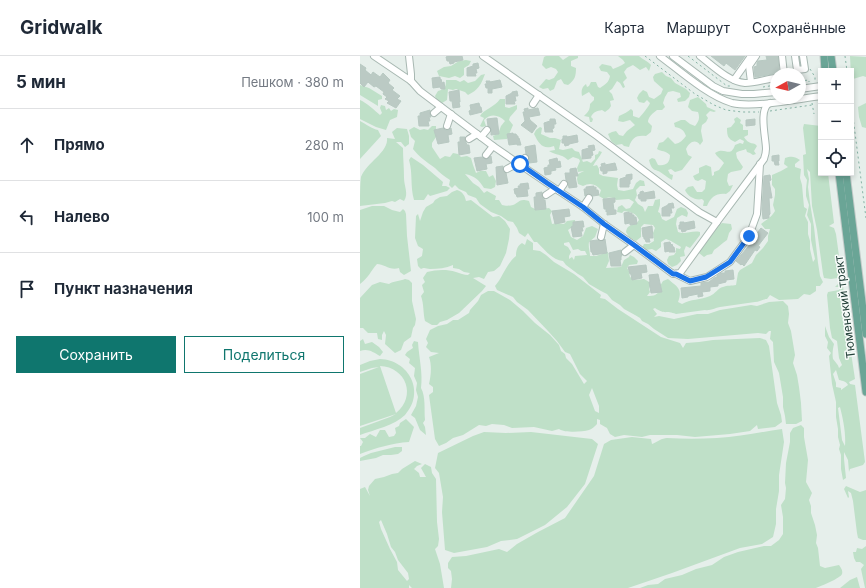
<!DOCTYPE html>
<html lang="ru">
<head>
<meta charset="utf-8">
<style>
	:root { --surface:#fff; --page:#f2f2f3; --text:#1f2937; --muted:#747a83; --line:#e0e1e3; --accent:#0f766e }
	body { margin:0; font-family:Inter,sans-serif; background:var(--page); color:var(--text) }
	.controls { position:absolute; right:12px; top:12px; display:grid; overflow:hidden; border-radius:0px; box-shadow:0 2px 6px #0003 }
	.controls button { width:36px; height:36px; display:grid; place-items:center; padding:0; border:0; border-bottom:1px solid var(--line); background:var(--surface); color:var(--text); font:20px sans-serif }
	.compass { position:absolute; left:410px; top:12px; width:36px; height:36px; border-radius:50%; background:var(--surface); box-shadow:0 2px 6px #0003; rotate:262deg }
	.stop { position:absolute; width:12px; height:12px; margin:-9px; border:3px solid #1a73e8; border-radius:50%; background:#fff }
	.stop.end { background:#1a73e8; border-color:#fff; box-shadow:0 1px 4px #0008 }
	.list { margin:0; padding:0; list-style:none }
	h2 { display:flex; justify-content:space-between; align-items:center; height:52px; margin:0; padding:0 16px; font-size:17px }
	h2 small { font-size:13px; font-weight:400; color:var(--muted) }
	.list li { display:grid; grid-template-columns:26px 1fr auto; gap:12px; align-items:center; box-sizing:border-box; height:72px; padding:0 16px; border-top:1px solid var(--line) }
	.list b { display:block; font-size:15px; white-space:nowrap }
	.list em { font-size:13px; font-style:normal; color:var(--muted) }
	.actions { display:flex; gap:8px; padding:12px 16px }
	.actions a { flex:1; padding:9px 0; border:1px solid var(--accent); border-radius:0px; text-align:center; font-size:14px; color:var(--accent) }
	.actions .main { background:var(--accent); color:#fff }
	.icon { flex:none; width:22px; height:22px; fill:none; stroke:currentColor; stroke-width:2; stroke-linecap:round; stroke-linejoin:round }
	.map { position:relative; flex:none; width:506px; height:532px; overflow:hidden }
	header { display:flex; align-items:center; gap:24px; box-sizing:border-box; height:56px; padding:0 20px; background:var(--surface); border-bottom:1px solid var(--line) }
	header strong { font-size:19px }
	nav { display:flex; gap:22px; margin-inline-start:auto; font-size:14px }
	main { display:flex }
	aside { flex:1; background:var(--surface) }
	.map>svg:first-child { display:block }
	.green { fill:#bfe0c8; fill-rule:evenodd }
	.building { fill:#bbcac4; stroke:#b8c9c2 }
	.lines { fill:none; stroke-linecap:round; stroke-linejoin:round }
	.minor-casing { stroke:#a8b8b2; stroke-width:8 }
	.major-casing { stroke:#c2cac8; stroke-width:9 }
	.path { stroke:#86b3a5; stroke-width:1; stroke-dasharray:2 3; stroke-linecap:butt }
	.minor { stroke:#fff; stroke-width:6 }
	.major { stroke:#6aa596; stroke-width:7 }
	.route { stroke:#1a73e8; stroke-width:5 }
	.labels { text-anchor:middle; stroke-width:3; stroke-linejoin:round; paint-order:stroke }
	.street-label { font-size:12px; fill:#24423a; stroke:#f7fbf9 }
</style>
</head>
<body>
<header>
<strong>Gridwalk</strong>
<nav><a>Карта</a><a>Маршрут</a><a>Сохранённые</a></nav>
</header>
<main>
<aside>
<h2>5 мин<small>Пешком · 380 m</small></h2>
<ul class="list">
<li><svg class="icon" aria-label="ahead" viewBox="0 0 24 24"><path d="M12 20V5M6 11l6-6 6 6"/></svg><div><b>Прямо</b></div><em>280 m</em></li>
<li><svg class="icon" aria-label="left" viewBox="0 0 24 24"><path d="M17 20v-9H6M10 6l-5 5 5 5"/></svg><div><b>Налево</b></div><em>100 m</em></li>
<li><svg class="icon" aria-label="arrive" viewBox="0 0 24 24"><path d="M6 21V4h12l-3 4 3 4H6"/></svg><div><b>Пункт назначения</b></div></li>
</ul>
<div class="actions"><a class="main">Сохранить</a><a>Поделиться</a></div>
</aside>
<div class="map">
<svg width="506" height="532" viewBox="0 0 506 532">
	<rect width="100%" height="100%" fill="#e6efeb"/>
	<g class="green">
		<path d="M186,0H199L203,4L209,0H218V2L211,5V10L216,12C216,20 215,24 208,29L204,28L201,23L197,25L194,33L190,35L188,32L183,33L179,31L186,23L189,24L194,22L198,16L196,13L191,11L186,13L182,9L184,1Z"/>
		<path d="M258,0H279C283,4 288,5 291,9L289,15L286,11L280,14L273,9L267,12L264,16L267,22L263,26L265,31L263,32L260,27L257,25L252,33L249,35L252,38L254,44L250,45L251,50L249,53L245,56L242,54C237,55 233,56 231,61L233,63L232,66H230L229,61L224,60C228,56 230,54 230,48L234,44V41L232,40L229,36L222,40C221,34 222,31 226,28L227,31L229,30L231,26H236L238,31L240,32C246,28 249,26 250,20L247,16L241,15L239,11L242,8L251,10L253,13C257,11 261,10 265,7L263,4Z"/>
		<path d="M490,0L506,1V0V21L503,20L493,23L491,20Z"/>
		<path d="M106,4L111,5L109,9L104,12V19L100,22L95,20L89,22L79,20L77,15L84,11L91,10L99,5Z"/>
		<path d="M302,16L306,20L311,22L315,27L326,33L330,37L329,41L325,45L318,46L317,43L321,41L320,37L313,35L308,36L305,41L303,47L305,51L302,54H297C293,57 288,61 288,66L292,70L291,76L286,80C277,79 272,81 269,91L264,90L262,88L256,89L251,85L248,78L252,76L256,75L259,79L263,80L267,75L275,69L270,64L263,66L258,65L259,60C263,58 268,56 271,53L273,55V60L279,62C282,59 289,50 290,47L287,44L284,47L279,46L277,42L279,38L283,34L287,36L289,41L294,43L301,38L303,33L294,25L293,21L295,18Z"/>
		<path d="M125,18C121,29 118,34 108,39L105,36L96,33L93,34L88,33L87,44L82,47L77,45L75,40L78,35C85,33 86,31 86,24H96L100,26L104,24L108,27L115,25L121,19Z"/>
		<path d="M0,29L9,32L22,40V43L18,44V50L0,39Z"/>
		<path d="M338,41L346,48L347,51L356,55L354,56L350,55L346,59L348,62L346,66L342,69L341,75L343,85L340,89C335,82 329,87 326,93L328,99L332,101L322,114L315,116L311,113L308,114L310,118L313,119L312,124C308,122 306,120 303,118C296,112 292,117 289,104L292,102L295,103L298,109C306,110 310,107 310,99C305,94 302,96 297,93L299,87L303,86L308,81L315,88C320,87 323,84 326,80C324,74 321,72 315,71L314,67L321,64H325L330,68L335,70C339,65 340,62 338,56L332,55L328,51L330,44Z"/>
		<path d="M140,43H145V51L149,52L157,49V53L150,61L149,64L153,69L147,83L134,84L133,80L138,78L141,70L145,65C139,59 131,57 124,64L126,70L122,71L120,70L124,62L120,60C124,53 135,51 140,43Z"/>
		<path d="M0,44C7,47 14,54 20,59L22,57L20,52L21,49L25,50L26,54L29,52L31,55L34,53L38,54L37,61L30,64L26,74L16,71L0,63Z"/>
		<path d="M506,47V72L502,71L499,61L498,51Z"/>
		<path d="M377,61L381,64L380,67L383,69V74H388V79L384,81C387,86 390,87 395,88L397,90L394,95L396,98L393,99L390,97L387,96L386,93C383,95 379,94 376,97L377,102L383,111L381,114L371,116L368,118L367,125L369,130L373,129L370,135L366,138C356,137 351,141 347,150H343L344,145L342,143C336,145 327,140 325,134L328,131L333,130L337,136H342L345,133L346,125L342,123L338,125L335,124L333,120L339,117V112L346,109L351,111L352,120L354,119V116L359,114L364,107C361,103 357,101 355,97C365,90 370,103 375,89L380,87L383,88L384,85L380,83L375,86C368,83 367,80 367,72L371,71L375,66L374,63Z"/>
		<path d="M0,65C6,68 12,73 18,74L21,80L0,103Z"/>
		<path d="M444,68L461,70V117H468L474,167L469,170L474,172L476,178L479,200V211L483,230L487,265L486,267L487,270L495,323L489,326L490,328L495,329L505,406L503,409L490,413L489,416L488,404L484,396V403L486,422L483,424L481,413V399L479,393L480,389L478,381V373L476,361V346L472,328L469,300L471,297L467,292L468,286L465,280V270L469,281L474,288C473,292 472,298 473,303C475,306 478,308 479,312L482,309L479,302L477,285L472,282L470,272L467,239L468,236L479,234L480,231H475L479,227L481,224L478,222L471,223L464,222L463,218L457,174L452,150L450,116L447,113L449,123L448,131L450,147L454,171L458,207L460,220L463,226L460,230H456V235L450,239L444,238L438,243L419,244L410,239L407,243C403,243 400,246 395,246C383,248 372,249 360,251C355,252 350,255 345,254L316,258C306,254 305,259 295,252L293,253L297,258L294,261L299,260L314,263L337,258H348L360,254L391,249L397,250L409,246L423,245L428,250L429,258L428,267L431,275L435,299L433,307L437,319L439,331L441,347L442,365L436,368H426L425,360L423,351V341L419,317L414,306L413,286L410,283L411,275H409L406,278L398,277L328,283L308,282L294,273L288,268L282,265L280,262L275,259L264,253L260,249L252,244L247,238L241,235L229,228L223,221L218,218L206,209L203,205C192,204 184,193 177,186H174L168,177L165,181L159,177L157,172L153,166L148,165L141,160L131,156L120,148L116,142L108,139L106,136L99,133L95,129L92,132L89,129L90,124C84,120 80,117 75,112C67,106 59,101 53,93L55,85L51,81L49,74L54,71L60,74L64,73L68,74L72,70H76V81L72,87V91L80,103L85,100L90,101L93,97L98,98L101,101L107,100L111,102L113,109L116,117L120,115H126L129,121L133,119L136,125L135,131L131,133L124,132C119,124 115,120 105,118L113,127L119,131L124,137L127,135L136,140L135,144H139L142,149C145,150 150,150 153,149C160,146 159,142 169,145L171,151L177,154L189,152L192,155L190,159L192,168L197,167L204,168L207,165L215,164V169L208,174L211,181L217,184L223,180L226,172L232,170L238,173L235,181L229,186C228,191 230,195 230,200H236L248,196L249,205L246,212L261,211L264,204L269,201L270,199L274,201L278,205L277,208L269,209L267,212L269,215L270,221L275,224L284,223L291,227L289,233L290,236L287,240C295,240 296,239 301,234L300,230L303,225L308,223C317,231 323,232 318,246L322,248C330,243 341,244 350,240C355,238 358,232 363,231C367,229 372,230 376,229L378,217L380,214L392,207L396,199L403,192L408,185V180L410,173H405L401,168C407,163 410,163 415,155L413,149L415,139V133L412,129V119L421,115L428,111L424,108L425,102C431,100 434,100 440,104L435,108V111L441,113L440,122L442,129L444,151L447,153L445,160L448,166V178L450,185V193L453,206L455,203L451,184V168L447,159L449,149L446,140V133L447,124L444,119L443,99L446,98L443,72ZM209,186L213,194L218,193L221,195H225L227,199L215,200L214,204L212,201L209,203V200L211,196L208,191L204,189V187ZM476,314L479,324C483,325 486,325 488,329L481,334V332L476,331V327L473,318ZM480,351C483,363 486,377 485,390L482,384L478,352Z"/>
		<path d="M180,71L182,72L181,78L190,82H195L201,84L199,93L203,94L212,92L215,95L219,96L223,106L227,105L231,107L235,103V99L238,98L239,95L242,96C240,101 235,105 233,110L237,109L239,113V118L243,120L258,122L257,129L258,134L264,135L273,133L276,127L280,124L284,125L285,130H280L276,134L277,139L275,144L278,148L283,151L285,156L288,150H293L295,144L300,143V149L298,156L300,157L302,163L306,165L314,161L317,153L321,151L326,153L328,157L327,161L322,159L317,162L316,168L318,176C325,179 332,174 340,176V179L330,192L326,190L324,195L325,200L320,201L321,205L317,209L312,211L308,208L307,204L309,200L314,199L316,196V192L320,193L321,191L311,185L306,183L301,186V191L296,195L292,193L286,194L282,192L284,188H289L294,185L293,177L295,172L293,169L284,168L281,171V181L276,185L269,181L266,176C267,170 270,169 276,168L279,164C276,157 271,156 264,155L262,157L257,156L258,151L262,149L266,153L270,152L274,146L269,143L256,144C252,141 249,141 244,143L239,140L241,134C236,128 230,126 223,130L218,128L217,123L218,118L224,115L218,116L217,112L220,105L219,103L213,101L208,104C200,97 197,100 189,95L195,94L194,90C183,94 179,88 174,78L176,74Z"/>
		<path d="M37,72L47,73L49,80V88L45,91L41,86H36L43,92C43,102 44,112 44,122C44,130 49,138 44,145L40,143L35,146L32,145L25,147L0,150C0,143 0,127 1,121C6,107 29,96 27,82L35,83L32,76Z"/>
		<path d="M51,101L63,109L83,126L82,130H86L90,132L87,135L70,140L68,138L64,144H54C50,130 53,117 49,104Z"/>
		<path d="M97,134C103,136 105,140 106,145L111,144L133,161L139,160L145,165L150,173L149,183L146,197L140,210L134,215L128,216L124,223L119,221L113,222L126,230L122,235L99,257L87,264L80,266L77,269H72L65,265C63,257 64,248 61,240L64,236L62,229L65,226L63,222L67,216C76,214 86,213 96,216C100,217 104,219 108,219L110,217L104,216L99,213L93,212V209C86,212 78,213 70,213C66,213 65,211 61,213L58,210L57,203L62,200L63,193L58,190L55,182L56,160L58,158L60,165L63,156L66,151L73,147L75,144L80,141L87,140L92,136Z"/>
		<path d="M12,150H24L32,154L40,156L43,153L45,155L46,158L47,180L51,215L44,219L40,216L39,212C30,215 24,208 17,208C10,216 9,221 0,228V154Z"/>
		<path d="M362,167L371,168L372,173L369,177L367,184C362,187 359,191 354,194L352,198L347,199L344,201L339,197C343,187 354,173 362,167Z"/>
		<path d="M167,183L173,187V194L180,195L186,199L194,206L214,218L241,239L240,242L245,243L258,253L301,281L320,287L323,292L326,287L339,286L353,284L400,282L406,284L409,290L417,347L421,359L422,366L415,371L398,373L397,369L390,375L370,378L335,381L317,379H290L282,381L264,379L255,381L250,378L247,372L240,368V364L237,363V368C235,370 232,373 229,374C222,376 205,377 199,373L192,375L174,371L152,372L144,369L132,368L126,370L119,369L103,379L93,382L86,387L79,390L75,383L69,339L73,336V331L69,328C71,320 72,309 69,301L79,297L71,296L66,291L68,287L66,283L70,274L78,270L87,268L93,264H98L109,257L110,254L118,245L121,239L128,235H134L150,244L163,255L175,267L190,279L199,289L201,295L205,298L206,302L212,308L224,328L227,325L220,318L210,298L205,296L197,285L188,275L168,254L157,246L153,241L137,234L135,230C143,221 146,208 156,200C156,195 157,190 162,187L165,189ZM232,332L239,350V357L235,355L229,339Z"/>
		<path d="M45,223L49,224L52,227V245L56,263L55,269L53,272L51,281L44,286L41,294L35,297L25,288L26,279L24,275L22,279V284L18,283L17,277H8L3,272H0V242L12,229L20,226L29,228C33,225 40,225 45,223Z"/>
		<path d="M3,283L5,288L12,286L19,291L23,296L20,300C13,296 8,292 0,295V285Z"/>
		<path d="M54,285L58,286C59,302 63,317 61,332C66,341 64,354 65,364L63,367L65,371L66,379L60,374L55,362L51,359L56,350L58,341L56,334L57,327L54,320L55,312L49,307L50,303L45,299L47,296L53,292L52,289Z"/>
		<path d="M20,303C49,304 66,336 45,359C35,369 14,374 0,379V372L30,361L36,358L0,370V318L19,311L12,312L0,316V309L10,305ZM20,310C46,311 57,340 36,357Z"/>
		<path d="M46,363L54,371L49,386C32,387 16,392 0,398V390H1L3,386L0,382H5L10,378L16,381L20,374H25L29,381L34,380L36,377L35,372L39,370L40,367Z"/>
		<path d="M441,369L444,372V381L448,404L446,426L452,437L449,444L451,450V457L455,469L457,479L456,487L458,492L460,510L465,512L479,509C481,512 483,514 482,518C481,522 461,530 456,532H280L288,529L298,528L305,523L322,519L336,513L352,509L364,501L378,496L404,490H411L419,484L423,478V461L421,449L425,443L426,432L425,427L426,407L430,386V377L433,372Z"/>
		<path d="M422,373L424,386L419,419V435L416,453V468L413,481L402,488L380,492L312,517L268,532H91L92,523L91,515L88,512V507L92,501L106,500L139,493L147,496L157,488L178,476L205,462L234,420L244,388L251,384L272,381L291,383L292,388C297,386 302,382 307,382C323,383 340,383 357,382C379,381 400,376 422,373Z"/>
		<path d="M124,376L146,377L171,376L232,383L238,388L225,428L207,451L185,469L157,483L141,485L127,491L94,497L85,494L82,456L83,441L79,417L75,412L78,397L113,380Z"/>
		<path d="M35,391H42V395L38,398L31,399H23L16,402L0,405V402L4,400L11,397Z"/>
		<path d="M55,405L62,408L57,410L54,413L59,417L60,421H66L61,412L65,408L71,411L72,417L76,423L77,466L79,483L78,490L75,493L80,508L84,532H52L49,529V532H0V433L5,431L10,440L8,434L9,430L15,423L24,421L32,418L38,417L42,413ZM21,464L27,478L31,491L35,496L38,504L48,517L49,523L47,525L38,514L37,506L30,493L21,473L19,466Z"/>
		<path d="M486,430L500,436L506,434V484H503L498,482L497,477L493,445L491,437L488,435L489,441L488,442L484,433Z"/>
		<path d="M506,490V532H505L501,513L504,509L500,506H496L494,502L493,496H496L497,492L502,493Z"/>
		<path d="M497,521L500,532H480L490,524Z"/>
	</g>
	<g class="building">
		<path d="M88,0H102L103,4L94,6V7L90,8L89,5H87L86,1Z"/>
		<path d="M351,0H385L375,14L366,7L364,10Z"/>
		<path d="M406,0H418L419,17L395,21L394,11L397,10V7L398,5L407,4Z"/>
		<path d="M118,7L119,12L116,13L117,17H115L116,20H107V12L113,10V8Z"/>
		<path d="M0,8L6,12L5,14L11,19L13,16L20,21L23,17L30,24L28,27L34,32L32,34L40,40L37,43L41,45L36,52L27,47L29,45L25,43L27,41L23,38L24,36L16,30L14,31L8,26L4,31L0,27Z"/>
		<path d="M80,21V23H81L82,27L84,26L85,33H81L80,31L73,32L72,22Z"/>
		<path d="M140,24L142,31L132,33V37H128V32H126L125,28H127L126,25H130V26Z"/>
		<path d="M99,34L100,46H99L100,51L93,52L92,45H90L89,36Z"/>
		<path d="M157,35L158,40H155L156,45H154L155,48H146V40L152,37V36Z"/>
		<path d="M119,47L120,51H121L122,56L110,59L109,55L111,54L110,49Z"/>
		<path d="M168,52V54L178,52L180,59L169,61L170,64L177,70L172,77L161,69L165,65L163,56H165L164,53Z"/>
		<path d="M70,54V57L71,61H69L70,65H68L69,70H59L58,60H60V57Z"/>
		<path d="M135,62H137L139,78L131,79V73L128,70L127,63Z"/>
		<path d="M190,63H195L196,68H194V72L192,73L193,76H185L184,67L190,65Z"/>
		<path d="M395,63V69L386,70V64Z"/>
		<path d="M83,72L85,74H88L91,72L92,78L88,79L89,86L78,88L74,74Z"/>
		<path d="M153,77V78H156L157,80H158V82H159L161,89H157V88L149,89L147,78Z"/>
		<path d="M217,79L218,86L209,88V89L205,90L204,87H202V83H203V80H207V81Z"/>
		<path d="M100,81H105V84L107,89H109L110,97L99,99L98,86H100Z"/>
		<path d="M175,89L177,106L169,107V101L166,98L165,91Z"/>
		<path d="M234,89L235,94L232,95L233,99L231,100V102L222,103V94L229,92L228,90Z"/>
		<path d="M419,99V105H418L419,109H415L414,105H412V100Z"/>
		<path d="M131,100L132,107L126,108L127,113L117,115L114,102L122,101L126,103Z"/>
		<path d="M197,102L198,106L200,105L201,111L195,112L196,114L191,115V118L185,119L184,112L188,111V109H190L189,104Z"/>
		<path d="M245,107V109L255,107L257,114L247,115V117L243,118V115H241L240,111H242L241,108Z"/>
		<path d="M143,110V115L146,117L148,127L137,129L136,111Z"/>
		<path d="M216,112L218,120H215L217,131L209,132L208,127L206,124L205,117H210V113Z"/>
		<path d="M272,118V123L270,124V128H269V131H260V123L266,121V119Z"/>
		<path d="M410,119L411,124L409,125L412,142H409L410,158L409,159V162L403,163L402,153L404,120Z"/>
		<path d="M168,127L169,133H167L168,140L157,141L156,138H155L154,133L159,132L158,130H160V128Z"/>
		<path d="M234,130V132L236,131V134H238L239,139L233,140L229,138L225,140L224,133H226V131Z"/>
		<path d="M283,135L284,137L294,135L295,142L286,143V145H281V143H279L278,139L280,138V136Z"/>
		<path d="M182,136V140L184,144H185L186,153L175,154L174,141H176V137Z"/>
		<path d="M255,142V146L253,147L254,154H256V158L247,159V155L246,156V153H244L243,143Z"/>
		<path d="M313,147L314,152H311L312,157H310V160H302V152L308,149V148Z"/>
		<path d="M209,153L210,160L204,161L205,166L195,168L192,155Z"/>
		<path d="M269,156V157H272V159H274V161H276L277,168L270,169V167L265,168L264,157Z"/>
		<path d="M223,165L224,171H222L223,175H221L222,180L213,181L211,171L213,170V166Z"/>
		<path d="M334,165L335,172L326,174V175L322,176L321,173H319V169H320V166H324V167Z"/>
		<path d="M292,170L293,182H289L290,186H286L285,183H284V181H283L282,172Z"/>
		<path d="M401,172L408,177L398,190L400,191L397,195L395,194L384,210L382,208L381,209L376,205L392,186L391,185Z"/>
		<path d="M245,183L247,197L233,199L232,196H231L230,185L237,184L240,185H242Z"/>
		<path d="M310,186L311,189L312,188L313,191H314L315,196H309V195L305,196L304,187Z"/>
		<path d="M261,194V197L262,200H261V204H260L261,210H251L249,197Z"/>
		<path d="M286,209L287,216L281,217L282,222L272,224L271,218H270L268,211Z"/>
		<path d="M373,214L374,223L366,224V226L358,228V230L350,231V235L342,236L343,240L338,241V238L328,240V241L322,242L321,232L341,230V227L349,226L354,222L357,221V220L361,217H365V215Z"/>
		<path d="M298,218L302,236L291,237L289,226H290L289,219Z"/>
	</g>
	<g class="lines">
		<g class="minor-casing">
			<g id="minor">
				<path d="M14,0L51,25L60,35L133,90L187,127L223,151L244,168L274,189L313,218L320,217L357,166L404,103C405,100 406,97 406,93C406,82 398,52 410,47"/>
				<path d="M49,0L51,18V25"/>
				<path d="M123,0L237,80L339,156L357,166"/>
				<path d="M300,0C320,15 348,40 372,47C395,52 437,43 461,40"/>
				<path d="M313,0L353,30L363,35L382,38H394L416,36"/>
				<path d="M340,0C352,9 369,26 385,27C395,27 406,23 416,22"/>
				<path d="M422,0L424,18"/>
				<path d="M435,0L437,14L445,13L443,0"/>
				<path d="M374,24L391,0"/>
				<path d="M391,26L389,10L396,0"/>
				<path d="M440,33L461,30"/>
				<path d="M173,48L179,39"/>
				<path d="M74,57L81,51"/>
				<path d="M87,70L91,58"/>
				<path d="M121,81L127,74"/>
				<path d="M109,83L117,78"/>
				<path d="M126,99L133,90"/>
				<path d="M160,108L165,102"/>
				<path d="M147,113L158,107"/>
				<path d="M199,135L204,128"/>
				<path d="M186,139L195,133"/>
				<path d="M223,151L229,142"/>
				<path d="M241,181L244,168"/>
				<path d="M265,196L274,189"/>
				<path d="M316,218L330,225L347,221L370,206L389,180L397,158L400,108"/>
			</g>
		</g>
		<g class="major-casing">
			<g id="major">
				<path d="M464,0L465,15"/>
				<path d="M471,0L473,15"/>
				<path d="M479,117L506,336"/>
				<path d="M486,117L506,278"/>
			</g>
		</g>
		<g class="path">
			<path d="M285,0L335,38L354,49L366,54L382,56H399"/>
			<path d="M328,0L367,30H370"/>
			<path d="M485,0L487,15"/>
			<path d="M450,13L455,21V24"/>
			<path d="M440,25L449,24V26"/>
			<path d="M403,31L416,29"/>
			<path d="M491,46L506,162"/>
			<path d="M452,47L454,58"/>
			<path d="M410,55L452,49"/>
		</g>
		<use href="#minor" class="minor"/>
		<use href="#major" class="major"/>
	</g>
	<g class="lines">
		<path class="route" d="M160,108L187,127L223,151L244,168L274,189L313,218H316L330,225L346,221L370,206L389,180"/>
	</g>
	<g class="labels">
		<g class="street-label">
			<text transform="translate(485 251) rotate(-97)" y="4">Тюменский тракт</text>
		</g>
	</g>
</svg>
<div class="controls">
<button>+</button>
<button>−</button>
<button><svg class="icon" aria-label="locate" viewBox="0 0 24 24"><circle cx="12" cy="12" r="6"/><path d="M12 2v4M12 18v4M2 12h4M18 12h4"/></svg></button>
</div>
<svg class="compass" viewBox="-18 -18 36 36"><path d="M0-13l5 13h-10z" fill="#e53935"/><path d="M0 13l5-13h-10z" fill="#747a83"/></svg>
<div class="stop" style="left:160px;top:108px"></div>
<div class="stop end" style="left:389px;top:180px"></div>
</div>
</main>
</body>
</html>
